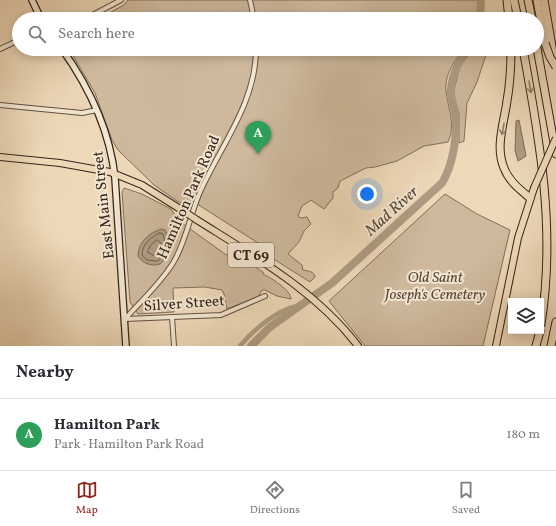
<!DOCTYPE html>
<html lang="en">
<head>
<meta charset="utf-8">
<style>
	:root { --surface:#fff; --page:#f2f2f3; --text:#2b2b33; --muted:#7c7c81; --line:#e1e1e2; --accent:#8f2418 }
	body { margin:0; font-family:Vollkorn,serif; background:var(--page); color:var(--text) }
	.controls { position:absolute; right:12px; bottom:12px; display:grid; overflow:hidden; border-radius:0px; box-shadow:0 2px 10px #0003 }
	.controls button { width:36px; height:36px; display:grid; place-items:center; padding:0; border:0; border-bottom:1px solid var(--line); background:var(--surface); color:var(--text); font:20px sans-serif }
	.you { position:absolute; left:367px; top:194px; width:14px; height:14px; margin:-10px; border:3px solid #fff; border-radius:50%; background:#1a73e8; box-shadow:0 0 0 6px #1a73e833 }
	.badge { display:grid; place-items:center; width:26px; height:26px; border-radius:50%; background:var(--accent); color:#fff; font-size:13px; font-weight:700 }
	.pin { position:absolute; translate:-50% -33px; filter:drop-shadow(0 1px 2px #0008) }
	.pin::after { content:''; position:absolute; top:21px; width:14px; height:12px; background:inherit; clip-path:polygon(0 0,100% 0,50% 100%) }
	.list { margin:0; padding:0; list-style:none }
	h2 { display:flex; justify-content:space-between; align-items:center; height:52px; margin:0; padding:0 16px; font-size:17px }
	h2 small { font-size:13px; font-weight:400; color:var(--muted) }
	.list li { display:grid; grid-template-columns:26px 1fr auto; gap:12px; align-items:center; box-sizing:border-box; height:72px; padding:0 16px; border-top:1px solid var(--line) }
	.list b { display:block; font-size:15px; white-space:nowrap }
	.list p { margin:0; font-size:13px; white-space:nowrap; color:var(--muted) }
	.list em { font-size:13px; font-style:normal; color:var(--muted) }
	.icon { flex:none; width:22px; height:22px; fill:none; stroke:currentColor; stroke-width:2; stroke-linecap:round; stroke-linejoin:round }
	.map { position:relative; flex:none; width:556px; height:346px; overflow:hidden }
	.search { position:absolute; background:var(--surface); box-shadow:0 2px 10px #0003; left:12px; right:12px; top:12px; height:44px; display:flex; align-items:center; gap:10px; box-sizing:border-box; padding:0 14px; border-radius:22px; color:var(--muted); font-size:15px }
	.sheet { height:124px; background:var(--surface) }
	nav { display:flex; justify-content:space-around; align-items:center; box-sizing:border-box; height:56px; border-top:1px solid var(--line); background:var(--surface); font-size:11px; color:var(--muted) }
	nav a { display:grid; justify-items:center; gap:2px }
	nav .on { color:var(--accent) }
	.map>svg:first-child { display:block }
	.green { fill:#ceb99d; stroke:#816e5c }
	.water { fill:#ae9b82; stroke:#7d6b58 }
	.lines { fill:none; stroke-linecap:round; stroke-linejoin:round }
	.shore { stroke:#71604e; stroke-width:1 }
	.canal { stroke:#ae9b82; stroke-width:4.5 }
	.river { stroke:#ae9b82; stroke-width:8 }
	.street-casing { stroke:#625142; stroke-width:6 }
	.secondary-casing { stroke:#34241a; stroke-width:8 }
	.primary-casing { stroke:#34241a; stroke-width:8 }
	.highway-casing { stroke:#34241a; stroke-width:9 }
	.street { stroke:#f3e6d1; stroke-width:4 }
	.secondary { stroke:#f3e6d1; stroke-width:5.5 }
	.primary { stroke:#edd8b8; stroke-width:6 }
	.highway { stroke:#edd8b8; stroke-width:7 }
	.primary-bridge-casing { stroke:#34241a; stroke-width:8; stroke-linecap:butt }
	.highway-bridge-casing { stroke:#34241a; stroke-width:9; stroke-linecap:butt }
	.primary-bridge { stroke:#edd8b8; stroke-width:6 }
	.highway-bridge { stroke:#edd8b8; stroke-width:7 }
	.oneway { stroke:#907e69 }
	.labels { text-anchor:middle; stroke-width:4; stroke-linejoin:round; paint-order:stroke }
	.shield { fill:#f3e6d1; stroke:#6d5e51; stroke-width:1 }
	.shield-label { font-size:14px; font-weight:bold; fill:#34241a }
	.street-label { font-size:15px; fill:#34241a; stroke:#f3e6d1 }
	.park-label { font-size:15px; font-style:italic; fill:#5a493b; stroke:#f3e6d1 }
	.water-label { font-size:16px; font-style:italic; fill:#594839; stroke:#f3e6d1 }
</style>
</head>
<body>
<div class="map">
<svg width="556" height="346" viewBox="0 0 556 346">
	<rect width="100%" height="100%" fill="#edd8b8"/>
	<filter id="stains"><feTurbulence type="fractalNoise" baseFrequency=".005" numOctaves="4"/><feColorMatrix values="0 0 0 0 .2 0 0 0 0 .09 0 0 0 0 .02 0 0 0 .5 -.17"/></filter>
	<radialGradient id="worn" r=".72"><stop offset=".6" stop-color="#630" stop-opacity="0"/><stop offset="1" stop-color="#630" stop-opacity=".3"/></radialGradient>
	<g class="green">
		<path d="M128,0H483L480,19L476,17L475,19H98L124,5Z"/>
		<path d="M69,49H464C455,60 444,75 446,91C448,108 456,125 448,142L424,146L397,161L375,167L366,168L340,181L338,188L333,192V198L324,209L311,200L302,206L298,216L301,218L307,217L311,224L304,231L299,242L288,254L302,265L303,270C308,271 314,271 315,277L310,282L264,253L261,250V245L191,200L187,206L177,201L154,185L118,150L112,140L95,93Z"/>
		<path d="M473,49H488L477,82L467,103L464,141L459,143V114L453,94L460,66Z"/>
		<path d="M124,188L142,194L171,209L179,221L225,254L247,262L263,272V274C271,278 291,290 291,299L277,296L265,290H262L258,297L227,309L224,294L222,290L205,287L173,288L174,312L138,314L130,302L122,192Z"/>
		<path d="M445,194L477,214L510,230L483,346H365L329,301Z"/>
	</g>
	<g class="water">
		<path d="M519,120L526,156L518,161L515,150L516,121Z"/>
		<path d="M161,229L165,230C172,241 170,255 160,264C151,267 142,263 138,256C138,242 149,233 161,229Z"/>
	</g>
	<g class="lines">
		<g class="shore">
			<path d="M160,233L163,234C167,245 165,253 158,261L147,260L142,255C142,244 151,237 160,233Z"/>
			<path d="M157,240L161,243L160,249L155,256L147,252L151,245Z"/>
		</g>
		<path class="canal" d="M240,346C252,331 281,306 301,306"/>
		<g class="river">
			<path d="M480,19L481,0"/>
			<path d="M251,346L270,327L332,283L442,183C453,165 458,135 455,113C454,105 450,97 451,89C452,74 459,62 467,49"/>
		</g>
		<g class="street-casing">
			<g id="street">
				<path d="M250,0L254,19"/>
				<path d="M85,19L121,0"/>
				<path d="M0,49L19,40"/>
				<path d="M0,105L82,113L97,110"/>
				<path d="M172,317L174,346"/>
				<path d="M125,319C141,301 160,284 173,263C186,242 190,215 200,192C221,145 256,103 256,49"/>
				<path d="M125,319L221,315L265,296"/>
			</g>
		</g>
		<g class="secondary-casing">
			<g id="secondary">
				<path d="M32,0L41,19"/>
				<path d="M62,49C89,87 110,131 115,178L126,346"/>
			</g>
		</g>
		<g class="primary-casing">
			<g id="primary">
				<path d="M0,157L60,163L110,172L142,185L185,212"/>
				<path d="M197,220C254,256 316,291 358,346"/>
				<path d="M496,346L518,238L534,188"/>
			</g>
		</g>
		<g class="highway-casing">
			<g id="highway">
				<path d="M507,0L509,19"/>
				<path d="M514,0L518,19"/>
				<path d="M528,0L532,19"/>
				<path d="M537,0L545,43"/>
				<path d="M544,0L555,64"/>
				<path d="M537,48L556,154"/>
				<path d="M511,49C511,67 510,84 507,101C504,123 495,147 504,168C509,181 519,189 530,198"/>
				<path d="M523,49C540,141 556,231 541,324"/>
				<path d="M536,346L540,331"/>
				<path d="M551,346L556,322"/>
			</g>
		</g>
		<use href="#street" class="street"/>
		<use href="#secondary" class="secondary"/>
		<use href="#primary" class="primary"/>
		<use href="#highway" class="highway"/>
		<g class="primary-bridge-casing">
			<g id="primary-bridge">
				<path d="M534,188L556,138"/>
				<path d="M185,212L197,220"/>
			</g>
		</g>
		<g class="highway-bridge-casing">
			<path id="highway-bridge" d="M545,43L550,57L556,67"/>
		</g>
		<use href="#primary-bridge" class="primary-bridge"/>
		<use href="#highway-bridge" class="highway-bridge"/>
	</g>
	<defs><path id="oneway-shaft" d="M-6 0H5M1.5-3L5.5 0L1.5 3" fill="none" stroke-width="1.6" stroke-linecap="round" stroke-linejoin="round"/></defs>
	<g class="oneway">
		<use href="#oneway-shaft" transform="translate(530 87) rotate(80)"/>
		<use href="#oneway-shaft" transform="translate(503 129) rotate(100)"/>
	</g>
	<g class="labels">
		<rect class="shield" x="228" y="243" width="46" height="24" rx="3"/>
		<g class="shield-label">
			<text x="251" y="260">CT 69</text>
		</g>
		<g class="street-label">
			<text transform="translate(188 197) rotate(-66)" y="5">Hamilton Park Road</text>
			<text transform="translate(103 205) rotate(-96)" y="5">East Main Street</text>
			<text transform="translate(184 303) rotate(-4)" y="5">Silver Street</text>
		</g>
		<g class="park-label">
			<text x="435" y="282">Old Saint<tspan x="435" dy="17">Joseph's Cemetery</tspan></text>
		</g>
		<g class="water-label">
			<text transform="translate(391 210) rotate(-42)" y="6">Mad River</text>
		</g>
	</g>
	<rect width="100%" height="100%" filter="url(#stains)"/>
	<rect width="100%" height="100%" fill="url(#worn)"/>
</svg>
<div class="controls">
<button><svg class="icon" aria-label="layers" viewBox="0 0 24 24"><path d="M12 4l9 5-9 5-9-5zM3 14l9 5 9-5"/></svg></button>
</div>
<div class="you"></div>
<div class="pin badge" style="left:258px;top:154px;background:#2e9e5b">A</div>
<div class="search"><svg class="icon" aria-label="search" viewBox="0 0 24 24"><circle cx="10" cy="10" r="6"/><path d="M15 15l6 6"/></svg>Search here</div>
</div>
<section class="sheet">
<h2>Nearby<small></small></h2>
<ul class="list">
<li><span class="badge" style="background:#2e9e5b">A</span><div><b>Hamilton Park</b><p>Park · Hamilton Park Road</p></div><em>180 m</em></li>
</ul>
</section>
<nav>
<a class="on"><svg class="icon" aria-label="map" viewBox="0 0 24 24"><path d="M3 6l6-2 6 2 6-2v14l-6 2-6-2-6 2zM9 4v14M15 6v14"/></svg>Map</a>
<a><svg class="icon" aria-label="directions" viewBox="0 0 24 24"><path d="M12 3l9 9-9 9-9-9zM9 14v-3h6M13 9l2 2-2 2"/></svg>Directions</a>
<a><svg class="icon" aria-label="saved" viewBox="0 0 24 24"><path d="M7 4h10v16l-5-4-5 4z"/></svg>Saved</a>
</nav>
</body>
</html>
